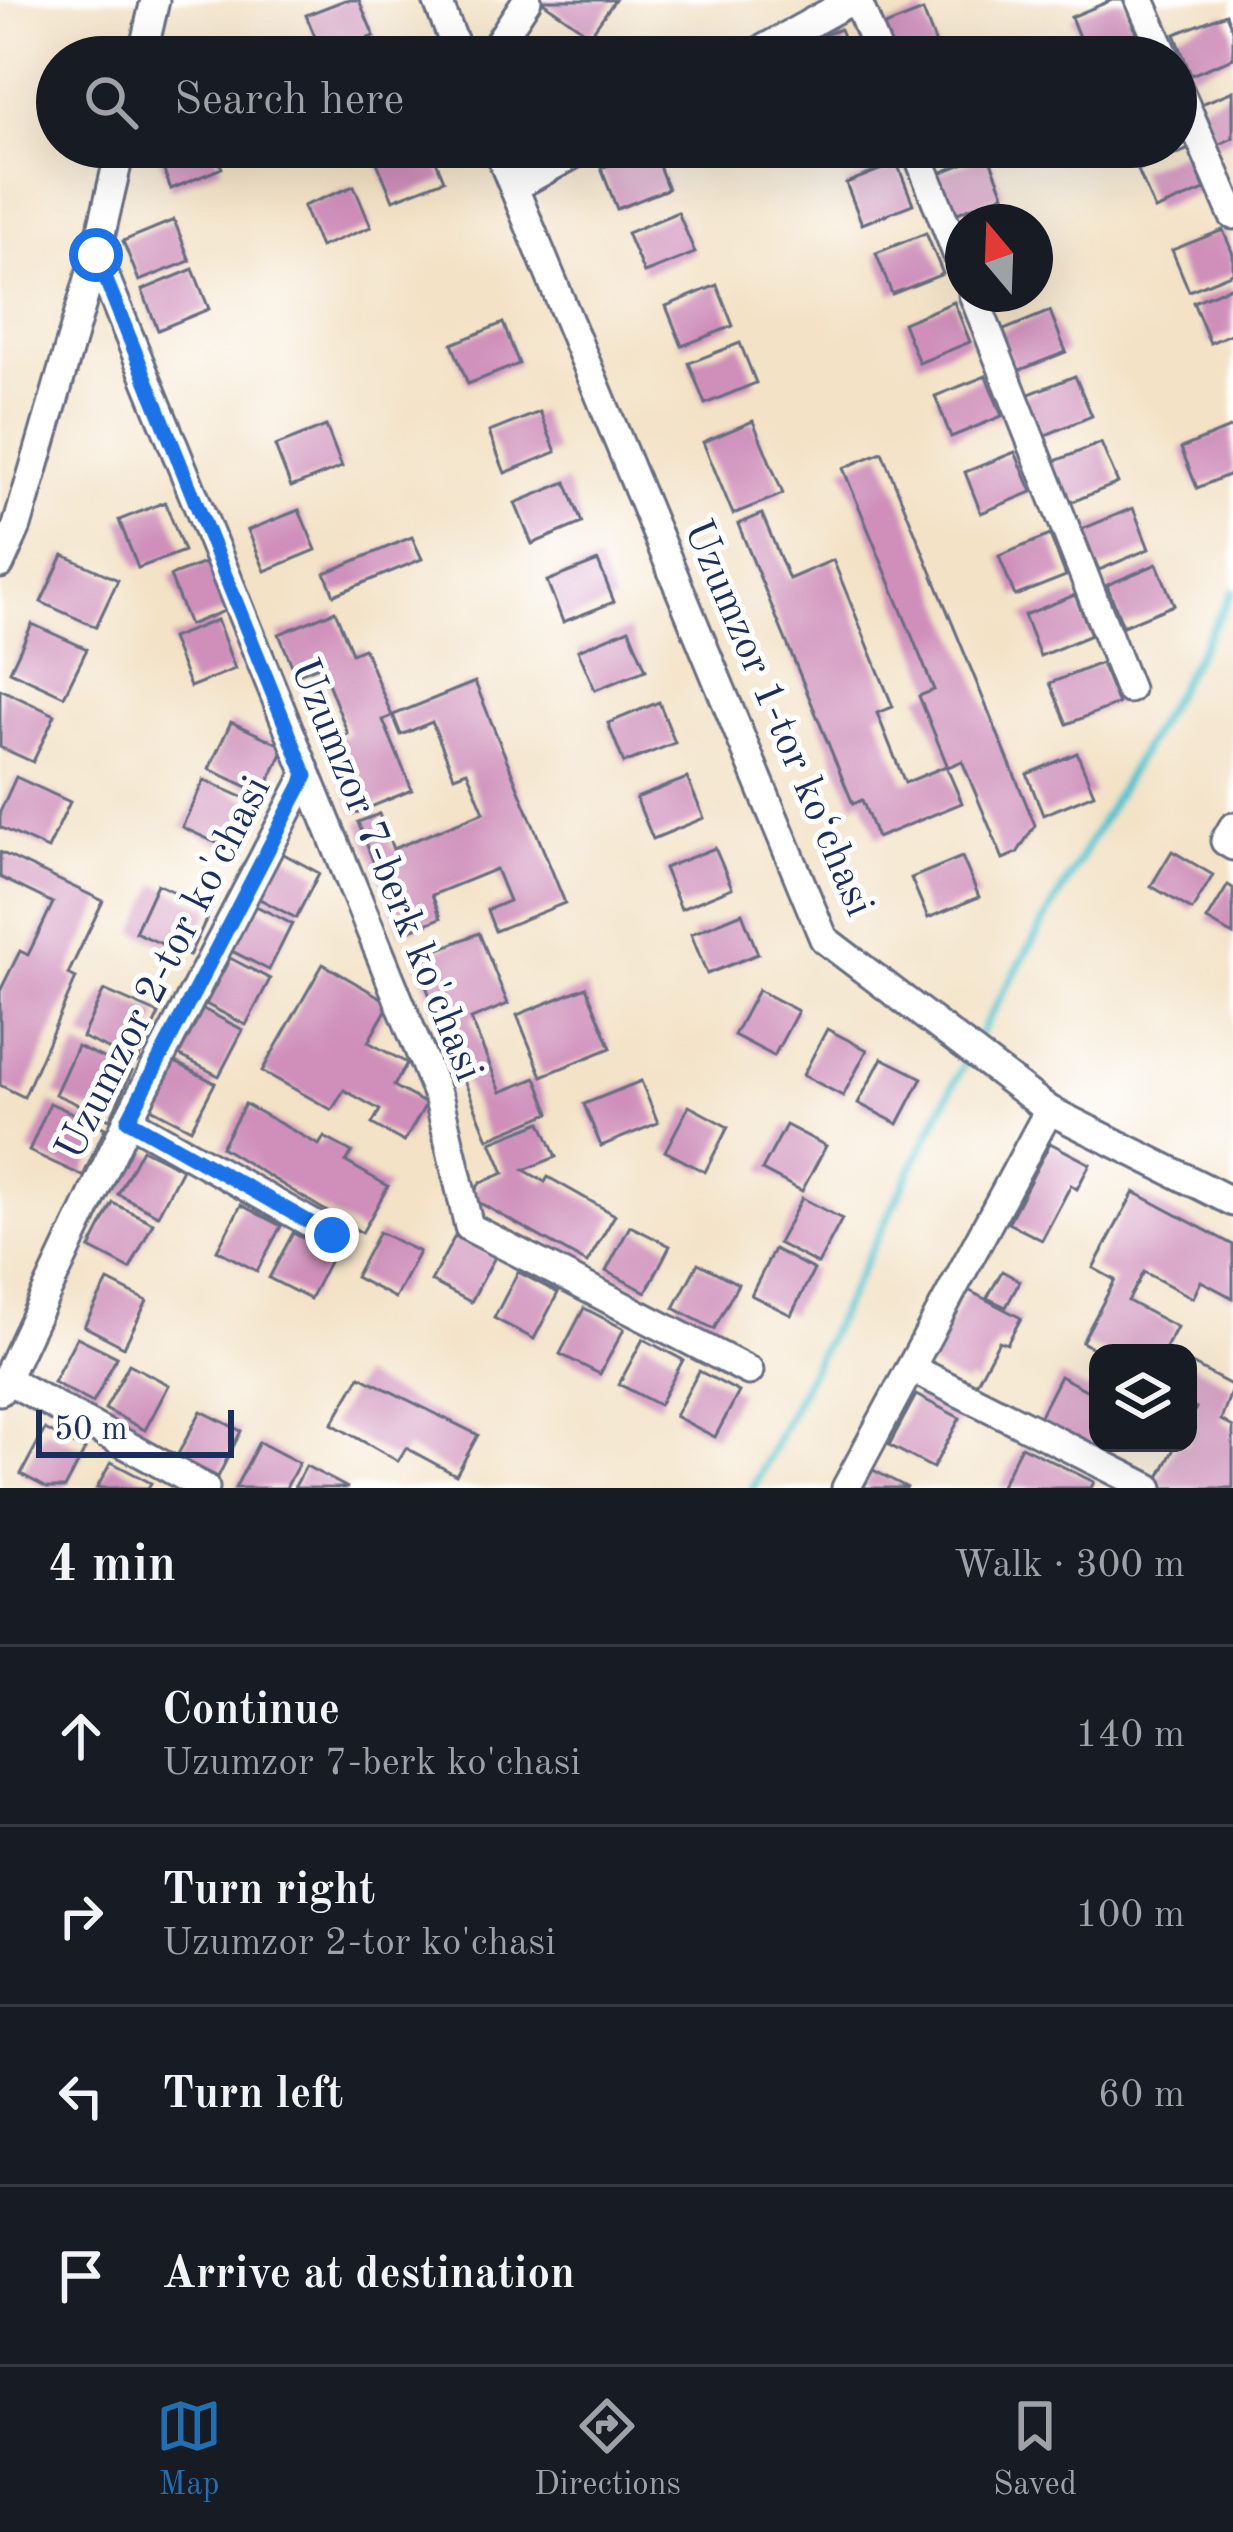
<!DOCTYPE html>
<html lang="en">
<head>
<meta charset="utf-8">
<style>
	:root { --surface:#171b24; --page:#20242c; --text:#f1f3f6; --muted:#9ea1a6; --line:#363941; --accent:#1f6fb2 }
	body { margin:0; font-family:"Old Standard TT",serif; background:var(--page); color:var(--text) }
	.controls { position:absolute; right:36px; bottom:36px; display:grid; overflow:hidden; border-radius:24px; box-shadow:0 12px 48px #0002 }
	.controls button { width:108px; height:108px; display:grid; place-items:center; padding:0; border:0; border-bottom:3px solid var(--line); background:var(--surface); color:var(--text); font:60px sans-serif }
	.compass { position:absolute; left:945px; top:204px; width:108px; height:108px; border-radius:50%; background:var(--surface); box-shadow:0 12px 48px #0002; rotate:341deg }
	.scale { position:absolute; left:36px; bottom:30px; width:198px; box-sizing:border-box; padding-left:12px; border:6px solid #1b2f5e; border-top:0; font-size:33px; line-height:42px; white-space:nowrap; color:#1b2f5e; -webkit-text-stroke:9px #fff; paint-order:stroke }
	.stop { position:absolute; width:36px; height:36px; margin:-27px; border:9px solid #1a73e8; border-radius:50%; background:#fff }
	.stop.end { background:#1a73e8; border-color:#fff; box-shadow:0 3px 12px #0008 }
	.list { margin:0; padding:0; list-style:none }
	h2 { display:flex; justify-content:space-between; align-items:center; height:156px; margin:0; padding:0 48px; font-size:51px }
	h2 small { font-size:39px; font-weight:400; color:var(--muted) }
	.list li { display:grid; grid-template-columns:78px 1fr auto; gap:36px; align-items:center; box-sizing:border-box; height:180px; padding:0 48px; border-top:3px solid var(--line) }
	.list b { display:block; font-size:45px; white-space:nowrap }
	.list p { margin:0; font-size:39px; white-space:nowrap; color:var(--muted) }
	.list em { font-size:39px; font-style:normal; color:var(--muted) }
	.icon { flex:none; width:66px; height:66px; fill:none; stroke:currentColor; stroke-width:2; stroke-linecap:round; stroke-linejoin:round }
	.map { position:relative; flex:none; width:1233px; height:1488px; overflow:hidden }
	.search { position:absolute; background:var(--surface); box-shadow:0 12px 48px #0002; left:36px; right:36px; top:36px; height:132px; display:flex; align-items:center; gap:30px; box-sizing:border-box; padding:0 42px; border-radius:66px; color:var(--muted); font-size:45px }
	.sheet { height:876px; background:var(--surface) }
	nav { display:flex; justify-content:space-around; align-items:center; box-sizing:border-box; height:168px; border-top:3px solid var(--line); background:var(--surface); font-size:33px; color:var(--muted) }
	nav a { display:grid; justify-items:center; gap:6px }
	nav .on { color:var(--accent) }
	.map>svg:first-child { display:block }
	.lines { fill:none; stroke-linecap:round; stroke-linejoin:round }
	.stream { stroke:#57c4cf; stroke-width:8 }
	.building { fill:#cf8fba }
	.minor-casing { stroke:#676e82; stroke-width:33 }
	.minor { stroke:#fff; stroke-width:27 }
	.route { stroke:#1a73e8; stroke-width:15 }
	.labels { text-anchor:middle; stroke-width:10; stroke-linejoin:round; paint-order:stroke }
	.street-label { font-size:42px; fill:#1b2f5e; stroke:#fff }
</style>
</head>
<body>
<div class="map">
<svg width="1233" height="1488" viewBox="0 0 1233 1488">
	<rect width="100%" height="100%" fill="#fff"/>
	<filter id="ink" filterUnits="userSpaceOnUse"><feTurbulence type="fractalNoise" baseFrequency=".00833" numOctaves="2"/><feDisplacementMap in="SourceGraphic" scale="24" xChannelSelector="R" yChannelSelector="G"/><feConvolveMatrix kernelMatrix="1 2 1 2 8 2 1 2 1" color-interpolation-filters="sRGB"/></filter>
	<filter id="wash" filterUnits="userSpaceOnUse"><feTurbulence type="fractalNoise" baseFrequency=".004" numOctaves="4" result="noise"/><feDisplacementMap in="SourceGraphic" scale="48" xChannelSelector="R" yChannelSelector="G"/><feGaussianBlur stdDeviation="2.7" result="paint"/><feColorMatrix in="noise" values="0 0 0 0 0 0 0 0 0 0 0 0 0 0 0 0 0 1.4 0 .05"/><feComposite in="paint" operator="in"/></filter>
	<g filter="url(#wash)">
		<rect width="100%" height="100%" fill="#f3e2c6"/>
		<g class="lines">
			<g class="stream">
				<path d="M974,1044L1233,592"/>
				<path d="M753,1488L967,1057"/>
			</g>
		</g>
		<g id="blocks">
			<g class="building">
				<path d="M345,0H359L374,36L323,56L306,15Z"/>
				<path d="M540,0H615L590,35Z"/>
				<path d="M1112,0H1123L1138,37L1087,57L1071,17Z"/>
				<path d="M923,11L939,52L883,57L872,31Z"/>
				<path d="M1226,14L1233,31V58L1191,75L1175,34Z"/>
				<path d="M840,29L851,57H792L789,49Z"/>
				<path d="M375,41L382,57H335Z"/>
				<path d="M1233,91V138L1217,145L1201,104Z"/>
				<path d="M213,147L222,168L171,189L155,148Z"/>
				<path d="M408,147H430L444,180L393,200L376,160Z"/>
				<path d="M652,148L668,189L617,209L601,168Z"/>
				<path d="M1189,149L1205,190L1155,210L1138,170Z"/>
				<path d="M988,154L1004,194L953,215L937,174Z"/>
				<path d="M897,163L913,204L862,224L846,183Z"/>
				<path d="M354,186L371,227L320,247L303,206Z"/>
				<path d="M678,212L695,253L644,273L627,233Z"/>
				<path d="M174,220L190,261L139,281L123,241Z"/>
				<path d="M1223,230L1233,254V273L1189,291L1172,250Z"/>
				<path d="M926,233L943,274L892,294L876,253Z"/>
				<path d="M193,269L209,309L158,330L142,290Z"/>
				<path d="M717,285L733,326L682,346L666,306Z"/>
				<path d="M1233,286V333L1210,343L1193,302Z"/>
				<path d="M954,302L970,342L919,363L903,323Z"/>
				<path d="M1050,311L1066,352L1015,372L999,332Z"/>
				<path d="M503,323L519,364L468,384L452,344Z"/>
				<path d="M740,343L756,383L705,404L689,363Z"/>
				<path d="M986,376L1002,416L951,437L935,396Z"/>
				<path d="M1075,376L1092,416L1041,437L1024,396Z"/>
				<path d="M540,412L556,452L505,473L489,432Z"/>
				<path d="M753,421L783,494L733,514L703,442Z"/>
				<path d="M326,426L342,467L291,487L275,446Z"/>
				<path d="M1232,427L1233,473L1197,488L1181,448Z"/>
				<path d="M1101,443L1118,483L1067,504L1050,463Z"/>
				<path d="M882,452L1035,825L1017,853L1003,859L962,761L948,767L919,696L934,690L843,468Z"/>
				<path d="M1015,452L1032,492L981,513L965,472Z"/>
				<path d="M566,482L582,523L532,544L515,503Z"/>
				<path d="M165,502L184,551L138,568L119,520Z"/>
				<path d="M1133,508L1149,549L1099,570L1082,529Z"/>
				<path d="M299,510L316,550L265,571L248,530Z"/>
				<path d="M762,514L789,579L833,560L893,707L877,713L905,783L946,766L962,803L877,838L862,800L853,804L738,524Z"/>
				<path d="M1050,535L1066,576L1015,596L999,556Z"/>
				<path d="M412,537L422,559L334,595L325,573Z"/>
				<path d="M63,555L118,580L96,627L41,602Z"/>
				<path d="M216,559L235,607L189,625L170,576Z"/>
				<path d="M598,561L614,602L563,622L547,581Z"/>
				<path d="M1157,564L1174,605L1123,626L1107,585Z"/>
				<path d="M1075,595L1091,635L1040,656L1024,615Z"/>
				<path d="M335,611L352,653L364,648L392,716L383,720L412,790L354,814L325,744L348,734L321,665L296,675L279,634Z"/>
				<path d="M217,620L235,669L190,687L171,638Z"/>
				<path d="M32,624L87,649L64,696L10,671Z"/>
				<path d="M629,629L646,670L595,690L578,650Z"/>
				<path d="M1101,663L1118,704L1067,724L1050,683Z"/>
				<path d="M475,682L565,903L495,931L487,910L509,901L496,869L432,895L441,918L401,934L358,822L379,814L393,849L484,812L467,771L454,776L432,722L401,735L393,715Z"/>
				<path d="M0,689L55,715L33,762L0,747Z"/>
				<path d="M659,702L675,743L624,763L608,723Z"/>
				<path d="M231,722L285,747L263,794L209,769Z"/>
				<path d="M1077,753L1094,794L1043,815L1027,774Z"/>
				<path d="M16,777L70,802L48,849L0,827V812Z"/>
				<path d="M687,778L704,818L653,839L636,798Z"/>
				<path d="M204,780L258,804L236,852L182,827Z"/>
				<path d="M715,848L732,888L681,909L664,868Z"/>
				<path d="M1172,851L1213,875L1192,910L1151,886Z"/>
				<path d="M0,852L103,901L68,974L76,978L24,1097L0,1085V991L20,951L28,955L53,903L0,877Z"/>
				<path d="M280,852L319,873L296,918L256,897Z"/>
				<path d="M962,857L979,897L928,918L911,878Z"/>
				<path d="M157,884L211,909L189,956L135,932Z"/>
				<path d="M1228,885L1233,888V935L1207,920Z"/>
				<path d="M252,904L292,924L269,970L228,949Z"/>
				<path d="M742,913L758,954L707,974L691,934Z"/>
				<path d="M479,933L508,1004L471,1019L501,1092L536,1078L550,1113L488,1139L415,959Z"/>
				<path d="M230,958L270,979L246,1025L206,1004Z"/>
				<path d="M323,964L390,1003L368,1042L407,1063L394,1086L426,1104L404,1142L372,1124L380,1110L344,1090L332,1110L262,1071Z"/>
				<path d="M586,987L611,1048L542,1076L517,1015Z"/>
				<path d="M104,990L159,1014L137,1062L82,1037Z"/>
				<path d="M758,990L798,1011L774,1056L734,1035Z"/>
				<path d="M203,1009L243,1030L219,1076L179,1055Z"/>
				<path d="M827,1029L867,1050L843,1096L803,1075Z"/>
				<path d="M77,1046L132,1071L110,1119L55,1094Z"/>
				<path d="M882,1058L922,1078L898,1124L858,1103Z"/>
				<path d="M175,1062L215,1083L191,1129L151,1108Z"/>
				<path d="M641,1081L658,1123L601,1146L584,1104Z"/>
				<path d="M50,1103L105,1128L83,1176L29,1151Z"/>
				<path d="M245,1104L319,1145L324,1137L352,1152L346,1162L388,1186L362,1233L221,1147Z"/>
				<path d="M689,1106L728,1127L705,1172L665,1151Z"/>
				<path d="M541,1122L556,1157L524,1170L545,1182L548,1177L615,1215L587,1263L471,1198L480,1183L504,1173L491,1142Z"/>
				<path d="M786,1125L826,1146L802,1191L762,1170Z"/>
				<path d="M1050,1143L1090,1164L1077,1189L1071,1185L1042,1240L1008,1223Z"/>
				<path d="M142,1149L182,1169L158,1215L118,1194Z"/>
				<path d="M1134,1192L1233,1245V1298L1201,1281L1193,1298L1144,1272L1128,1301L1177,1327L1163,1353H1103L1082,1342L1115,1280L1093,1268Z"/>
				<path d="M802,1198L842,1219L818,1264L778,1243Z"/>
				<path d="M113,1203L153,1223L130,1269L90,1248Z"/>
				<path d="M241,1205L281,1226L257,1271L217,1250Z"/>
				<path d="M630,1226L670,1246L646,1292L606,1271Z"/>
				<path d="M379,1232L419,1252L395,1298L355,1277Z"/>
				<path d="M293,1233L333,1254L310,1299L269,1278Z"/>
				<path d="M455,1236L495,1257L471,1302L431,1281Z"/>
				<path d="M774,1249L814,1270L791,1315L751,1295Z"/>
				<path d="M698,1263L738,1284L714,1329L674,1308Z"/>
				<path d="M1002,1271L1020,1281L1006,1307L987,1298Z"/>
				<path d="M518,1272L558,1293L534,1339L494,1318Z"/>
				<path d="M108,1281L147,1301L124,1347L84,1326Z"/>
				<path d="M968,1290L1021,1318L1007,1344L999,1341L976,1384L969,1380L966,1386L928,1365Z"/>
				<path d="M584,1308L624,1329L600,1374L560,1354Z"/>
				<path d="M77,1337L117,1357L93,1403L53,1382Z"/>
				<path d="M643,1339L683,1360L659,1405L619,1384Z"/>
				<path d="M1188,1362L1233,1386L1221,1420L1233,1427V1488H1165L1156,1483L1177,1443H1188V1422L1196,1408L1188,1404Z"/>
				<path d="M129,1364L169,1385L145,1430L105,1409Z"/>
				<path d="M699,1371L739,1392L715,1437L675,1416Z"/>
				<path d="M360,1376L478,1435L456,1475L406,1448L398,1461L332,1424Z"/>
				<path d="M1060,1376L1090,1392L1098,1376V1443H1117L1108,1459L1037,1421Z"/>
				<path d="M916,1395L960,1418L933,1468L889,1445Z"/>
				<path d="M201,1411L241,1431L218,1477L177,1456Z"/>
				<path d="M45,1429L85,1450L65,1488H47L21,1474Z"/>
				<path d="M259,1442L299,1463L286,1488H235Z"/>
				<path d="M1021,1446L1094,1482L1091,1488H1000Z"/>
				<path d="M111,1462L151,1483L148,1488H97Z"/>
				<path d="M306,1466L348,1488H294Z"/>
				<path d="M873,1470L908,1488H863Z"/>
			</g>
		</g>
	</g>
	<g filter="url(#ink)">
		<use href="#blocks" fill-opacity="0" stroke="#676e82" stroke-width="3"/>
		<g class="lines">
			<g class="minor-casing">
				<g id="minor">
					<path d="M437,0L460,57"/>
					<path d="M857,0L880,57"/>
					<path d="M1140,0L1165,57"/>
					<path d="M142,57L155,0"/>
					<path d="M489,57L527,0"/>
					<path d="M749,57L852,0"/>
					<path d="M1176,83L1233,215"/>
					<path d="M497,147L824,939L1049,1110L1233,1202"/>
					<path d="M915,147L963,269"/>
					<path d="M514,187L587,147"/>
					<path d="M96,255L439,1099L469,1227L749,1371"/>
					<path d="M973,294L1129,689"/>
					<path d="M0,564L17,526L96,255L121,147"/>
					<path d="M1233,827L1225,841L1233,846"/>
					<path d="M128,1120L332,1235"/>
					<path d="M911,1368L1149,1488"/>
					<path d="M6,1379L205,1488"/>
					<path d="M0,1391L128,1120L306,776"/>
					<path d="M846,1488L1049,1110"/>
				</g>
			</g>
			<use href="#minor" class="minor"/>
		</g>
	</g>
	<g class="lines" filter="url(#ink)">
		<path class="route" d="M96,255L306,776L128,1120L332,1235"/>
	</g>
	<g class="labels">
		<g class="street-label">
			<text transform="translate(781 717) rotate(67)" y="15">Uzumzor 1-tor ko‘chasi</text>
			<text transform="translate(389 869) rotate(68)" y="15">Uzumzor 7-berk ko'chasi</text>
			<text transform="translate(161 967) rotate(-63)" y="15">Uzumzor 2-tor ko'chasi</text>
		</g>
	</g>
</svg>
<div class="controls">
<button><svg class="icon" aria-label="layers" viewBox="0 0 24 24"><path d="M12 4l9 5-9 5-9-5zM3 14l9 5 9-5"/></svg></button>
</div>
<svg class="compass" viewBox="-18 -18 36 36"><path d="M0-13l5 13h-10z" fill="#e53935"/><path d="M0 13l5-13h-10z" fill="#9ea1a6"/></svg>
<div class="scale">50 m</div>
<div class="stop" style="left:96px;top:255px"></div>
<div class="stop end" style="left:332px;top:1235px"></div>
<div class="search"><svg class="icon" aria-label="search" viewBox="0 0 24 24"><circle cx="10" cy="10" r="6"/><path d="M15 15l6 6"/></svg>Search here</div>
</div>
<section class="sheet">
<h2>4 min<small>Walk · 300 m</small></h2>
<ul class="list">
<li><svg class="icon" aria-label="ahead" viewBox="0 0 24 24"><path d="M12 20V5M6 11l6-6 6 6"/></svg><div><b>Continue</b><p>Uzumzor 7-berk ko'chasi</p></div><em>140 m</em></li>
<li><svg class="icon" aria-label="right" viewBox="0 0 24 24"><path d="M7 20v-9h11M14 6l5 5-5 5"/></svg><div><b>Turn right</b><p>Uzumzor 2-tor ko'chasi</p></div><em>100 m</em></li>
<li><svg class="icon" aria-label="left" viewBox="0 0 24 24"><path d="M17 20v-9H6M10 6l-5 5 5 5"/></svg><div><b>Turn left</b></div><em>60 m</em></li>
<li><svg class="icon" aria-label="arrive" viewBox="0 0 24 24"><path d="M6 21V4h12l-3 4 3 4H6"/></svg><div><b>Arrive at destination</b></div></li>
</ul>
</section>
<nav>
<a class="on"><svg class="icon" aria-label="map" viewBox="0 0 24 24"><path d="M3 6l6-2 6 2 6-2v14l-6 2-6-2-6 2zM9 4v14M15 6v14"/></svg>Map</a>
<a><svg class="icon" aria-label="directions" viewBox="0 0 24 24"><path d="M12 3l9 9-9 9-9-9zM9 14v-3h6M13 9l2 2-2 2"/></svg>Directions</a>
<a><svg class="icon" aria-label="saved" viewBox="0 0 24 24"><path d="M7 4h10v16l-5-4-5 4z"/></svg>Saved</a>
</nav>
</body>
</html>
